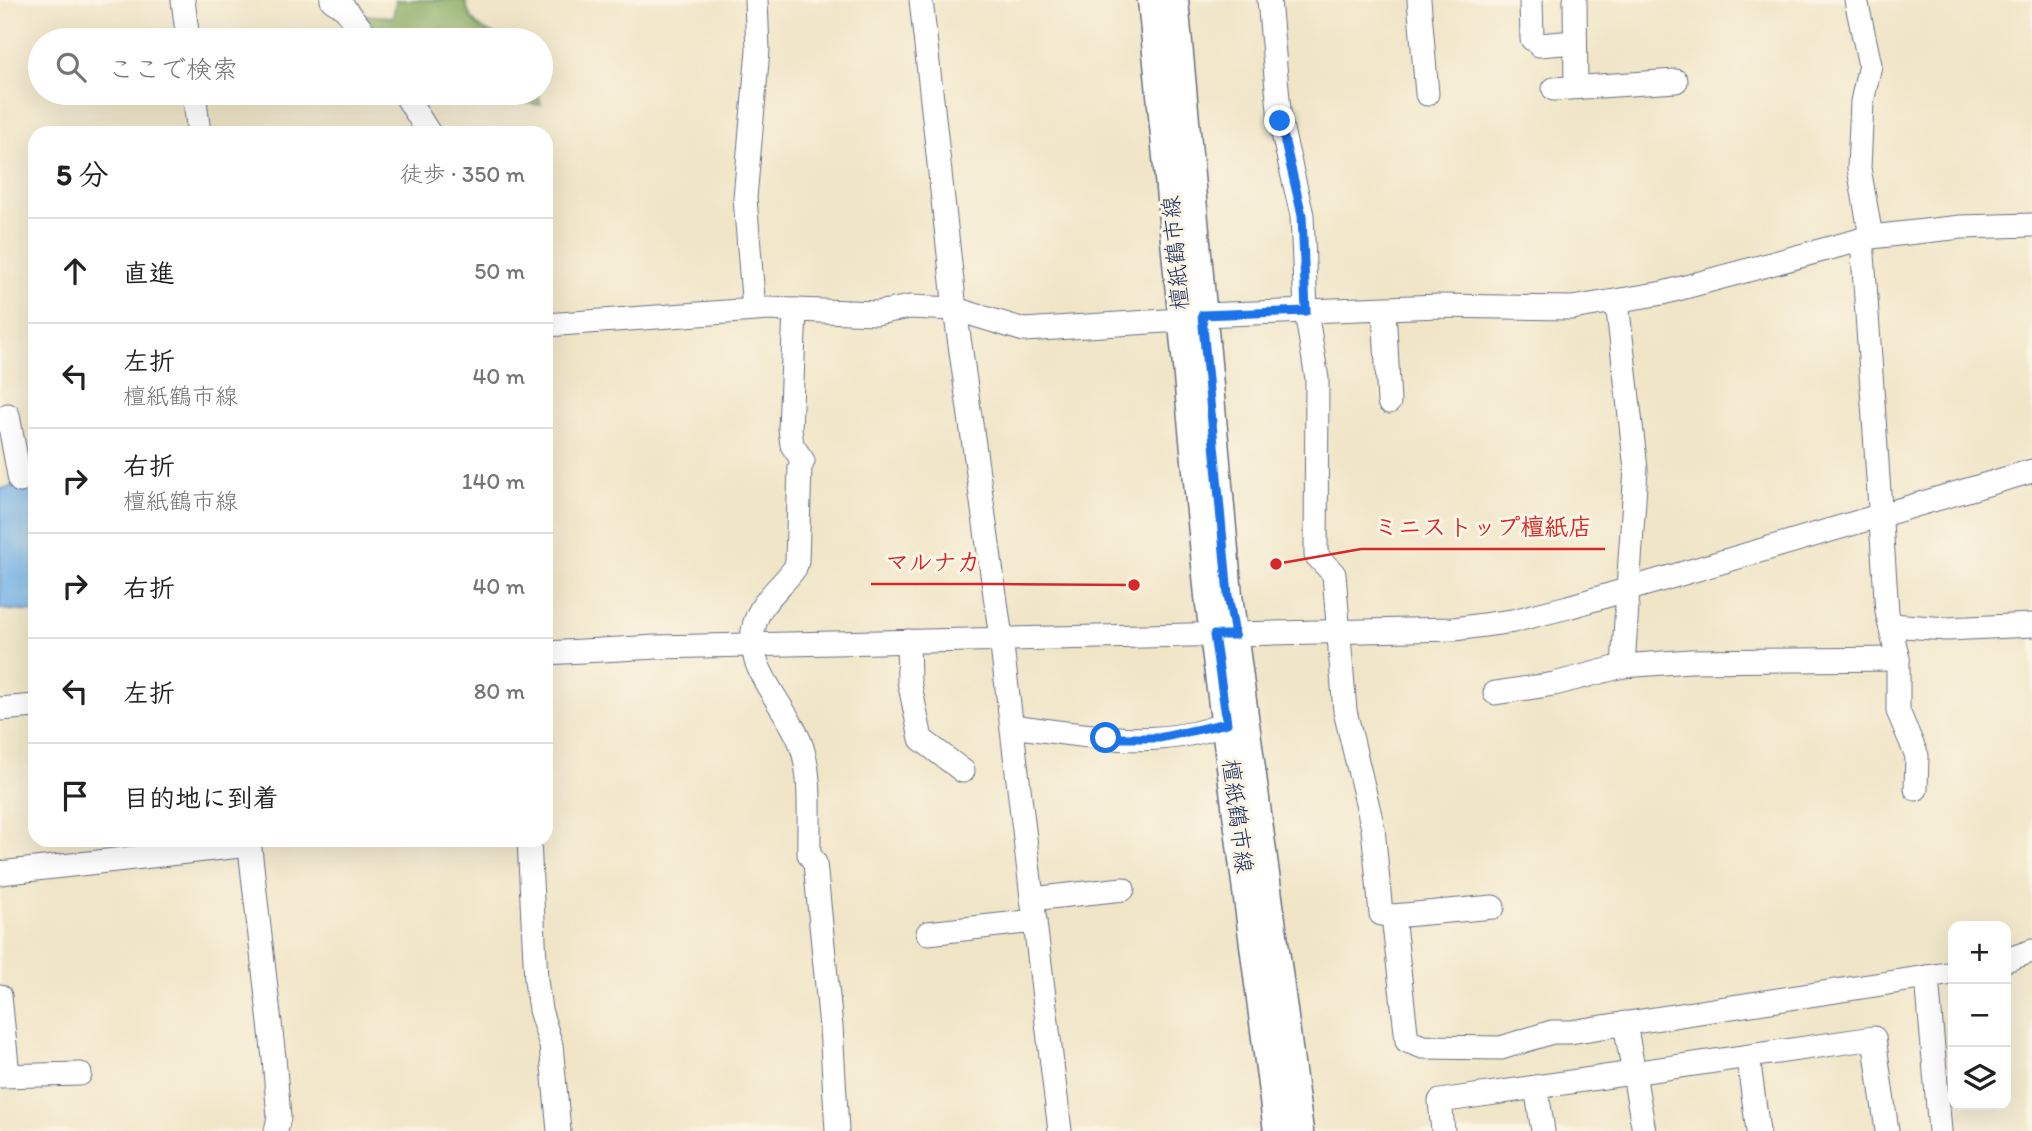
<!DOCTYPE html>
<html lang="ja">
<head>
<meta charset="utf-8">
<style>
	:root { --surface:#fff; --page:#f2f2f2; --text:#222; --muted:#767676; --line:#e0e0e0 }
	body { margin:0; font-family:Itim,"Klee One",sans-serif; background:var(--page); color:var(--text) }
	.controls { position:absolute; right:21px; bottom:21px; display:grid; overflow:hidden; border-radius:14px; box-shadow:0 7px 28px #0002 }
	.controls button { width:63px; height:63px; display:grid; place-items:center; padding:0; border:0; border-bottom:2px solid var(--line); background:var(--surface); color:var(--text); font:35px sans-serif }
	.stop { position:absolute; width:21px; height:21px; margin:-16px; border:5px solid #1a73e8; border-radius:50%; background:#fff }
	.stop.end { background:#1a73e8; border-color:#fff; box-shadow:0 2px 7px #0008 }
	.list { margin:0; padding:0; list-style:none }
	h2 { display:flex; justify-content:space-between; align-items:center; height:91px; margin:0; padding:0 28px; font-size:30px }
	h2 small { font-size:23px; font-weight:400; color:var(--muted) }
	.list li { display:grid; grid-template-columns:46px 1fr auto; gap:21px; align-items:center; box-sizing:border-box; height:105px; padding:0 28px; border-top:2px solid var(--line) }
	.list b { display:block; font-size:26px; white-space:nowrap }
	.list p { margin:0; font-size:23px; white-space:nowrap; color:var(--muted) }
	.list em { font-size:23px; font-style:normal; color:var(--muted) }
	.icon { flex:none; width:38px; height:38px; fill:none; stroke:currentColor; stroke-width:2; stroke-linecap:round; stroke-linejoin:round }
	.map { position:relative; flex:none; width:2032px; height:1131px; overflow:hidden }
	.search { position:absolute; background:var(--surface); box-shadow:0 7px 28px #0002; left:28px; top:28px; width:525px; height:77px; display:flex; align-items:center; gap:18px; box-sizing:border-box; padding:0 24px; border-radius:38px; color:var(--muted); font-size:26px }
	.panel { position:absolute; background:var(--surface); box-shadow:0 7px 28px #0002; left:28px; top:126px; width:525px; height:721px; border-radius:21px }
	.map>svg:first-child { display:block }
	.forest { fill:#89ac62; stroke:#526e60; stroke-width:2 }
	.water { fill:#76b4e9; stroke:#4872a4; stroke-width:2 }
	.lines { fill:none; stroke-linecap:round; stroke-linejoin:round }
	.minor-casing { stroke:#666f83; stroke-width:25 }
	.major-casing { stroke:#666f83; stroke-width:31 }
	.minor { stroke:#fff; stroke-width:23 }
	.major { stroke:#fff; stroke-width:28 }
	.route { stroke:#1a73e8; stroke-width:9 }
	.labels { text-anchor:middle; stroke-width:6; stroke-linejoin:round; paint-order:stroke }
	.street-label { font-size:23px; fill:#1b2f5e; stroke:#fcf5e5 }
	.leader { fill:none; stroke:#d62828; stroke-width:2.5 }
	.callout-dot { fill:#d62828; stroke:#fcf5e5; stroke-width:2.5 }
	.callout-label { font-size:24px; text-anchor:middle; font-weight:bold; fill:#d62828; stroke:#fcf5e5; stroke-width:6; stroke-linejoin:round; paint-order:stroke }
</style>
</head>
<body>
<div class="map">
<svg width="2032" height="1131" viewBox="0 0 2032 1131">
	<rect width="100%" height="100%" fill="#fcf5e5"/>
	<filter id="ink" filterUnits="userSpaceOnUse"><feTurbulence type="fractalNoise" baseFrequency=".0143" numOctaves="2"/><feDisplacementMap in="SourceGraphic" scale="14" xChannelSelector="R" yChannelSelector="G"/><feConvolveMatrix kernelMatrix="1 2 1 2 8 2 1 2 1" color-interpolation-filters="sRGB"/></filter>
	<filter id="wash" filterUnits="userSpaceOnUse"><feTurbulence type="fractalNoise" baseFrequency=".00686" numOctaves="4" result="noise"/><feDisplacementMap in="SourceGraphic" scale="28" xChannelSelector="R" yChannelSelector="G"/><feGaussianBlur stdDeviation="1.57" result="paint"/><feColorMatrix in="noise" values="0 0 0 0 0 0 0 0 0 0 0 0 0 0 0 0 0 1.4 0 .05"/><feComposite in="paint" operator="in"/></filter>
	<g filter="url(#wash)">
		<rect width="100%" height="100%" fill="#f0e5c7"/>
		<g class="forest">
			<path d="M396,0H465C471,29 485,31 510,40H377L364,15L393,17Z"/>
			<path d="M447,93H538L541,105Z"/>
		</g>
		<path class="water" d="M35,482V612L0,609V489Z"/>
	</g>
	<g filter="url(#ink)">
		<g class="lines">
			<g class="minor-casing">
				<g id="minor">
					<path d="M183,0L188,40"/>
					<path d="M332,0L345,9L370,40"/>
					<path d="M921,0L955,309L1001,638L1060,1131"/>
					<path d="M1269,0L1280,121L1302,215L1306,311L1317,379L1316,555L1334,574L1345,711L1373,828L1381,914L1393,916L1407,1041L1423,1047L1501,1048L1552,1032H1570L1953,973"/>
					<path d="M1419,0L1427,94"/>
					<path d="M1531,0L1532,39"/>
					<path d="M1575,0L1576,87"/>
					<path d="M1856,0L1870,65L1862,102L1859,168L1871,237"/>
					<path d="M1539,45L1575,42"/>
					<path d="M1554,89L1676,81"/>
					<path d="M194,93L199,133"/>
					<path d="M404,93L429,133"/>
					<path d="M1862,239L1887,612L1898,659V711L1917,756L1916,789"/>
					<path d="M1617,302L1636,469L1623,666"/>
					<path d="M1384,309L1389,402"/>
					<path d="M754,310L745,198L758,50L756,0"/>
					<path d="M795,310L790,429L792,445L803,461L800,467L797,561L795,568C785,582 770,594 761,609C732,658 784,700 800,742C813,775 808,819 809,854L815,863L831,1027L837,1131"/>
					<path d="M1202,315L1439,306L1572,308L1663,293L1871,237L1961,227L2032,225"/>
					<path d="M546,325L768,309L877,313L910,307L955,309L1024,330L1181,320"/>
					<path d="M8,415L20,481"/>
					<path d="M1890,625L1947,629L2032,625"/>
					<path d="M908,641L909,681L921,739L963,771"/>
					<path d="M546,653L656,647L1454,629L1513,621L1568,607L2032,471"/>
					<path d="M1495,693L1554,684L1623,666L1690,661L1898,659"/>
					<path d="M0,709L35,706"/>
					<path d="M1012,726C1083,735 1158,751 1227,723"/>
					<path d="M249,840L274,1058L279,1117L276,1131"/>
					<path d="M529,840L536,980L540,1010L551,1045L559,1131"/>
					<path d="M0,873L249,845"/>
					<path d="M1032,899L1123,889"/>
					<path d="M1393,916L1493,907"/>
					<path d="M928,933L1035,921"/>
					<path d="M2006,960L2032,951"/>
					<path d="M1927,977L1940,1131"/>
					<path d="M0,996L8,1075"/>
					<path d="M1625,1023L1644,1131"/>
					<path d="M1748,1057L1758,1131"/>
					<path d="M0,1076L80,1074"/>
					<path d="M1536,1087L1543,1131"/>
					<path d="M1443,1131L1440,1101L1874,1038L1887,1131"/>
				</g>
			</g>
			<g class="major-casing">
				<g id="major">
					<path d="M1152,0L1209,596L1278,1131"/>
					<path d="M1174,0L1228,595L1299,1131"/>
				</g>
			</g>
			<use href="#minor" class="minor"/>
			<use href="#major" class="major"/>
		</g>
	</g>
	<g class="lines" filter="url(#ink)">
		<path class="route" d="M1106,738H1159L1227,723L1214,635H1235L1228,595L1202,315L1306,311L1302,215L1280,121"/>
	</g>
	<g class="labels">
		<g class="street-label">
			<text transform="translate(1175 253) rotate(-95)" y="8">檀紙鶴市線</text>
			<text transform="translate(1238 816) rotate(83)" y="8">檀紙鶴市線</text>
		</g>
	</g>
	<path class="leader" d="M1276 564L1361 549H1605M1134 585L995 584H871"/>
	<g class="callout-dot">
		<circle cx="1276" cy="564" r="7"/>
		<circle cx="1134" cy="585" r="7"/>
	</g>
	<g class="callout-label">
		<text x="1483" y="535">ミニストップ檀紙店</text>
		<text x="933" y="570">マルナカ</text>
	</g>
</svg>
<div class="controls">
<button>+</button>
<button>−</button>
<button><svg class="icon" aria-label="layers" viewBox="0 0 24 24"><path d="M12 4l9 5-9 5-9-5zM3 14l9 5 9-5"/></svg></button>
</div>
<div class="stop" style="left:1106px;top:738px"></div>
<div class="stop end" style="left:1280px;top:121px"></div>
<div class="search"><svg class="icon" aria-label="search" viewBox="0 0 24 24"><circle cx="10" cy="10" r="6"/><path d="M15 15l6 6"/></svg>ここで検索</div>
<section class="panel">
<h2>5 分<small>徒歩 · 350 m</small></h2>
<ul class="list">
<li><svg class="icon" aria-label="ahead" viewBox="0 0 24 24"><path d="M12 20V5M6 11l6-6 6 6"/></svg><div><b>直進</b></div><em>50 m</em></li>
<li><svg class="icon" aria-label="left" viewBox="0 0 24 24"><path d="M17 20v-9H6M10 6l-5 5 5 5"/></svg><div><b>左折</b><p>檀紙鶴市線</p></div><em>40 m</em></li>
<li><svg class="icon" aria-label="right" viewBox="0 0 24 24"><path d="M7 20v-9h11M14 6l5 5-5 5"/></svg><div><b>右折</b><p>檀紙鶴市線</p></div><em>140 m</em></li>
<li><svg class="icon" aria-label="right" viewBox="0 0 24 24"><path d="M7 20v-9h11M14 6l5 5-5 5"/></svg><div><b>右折</b></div><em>40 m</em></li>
<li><svg class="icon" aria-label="left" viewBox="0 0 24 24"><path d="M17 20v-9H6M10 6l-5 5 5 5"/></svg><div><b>左折</b></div><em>80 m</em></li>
<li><svg class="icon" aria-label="arrive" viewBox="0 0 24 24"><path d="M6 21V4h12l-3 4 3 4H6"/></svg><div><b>目的地に到着</b></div></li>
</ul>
</section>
</div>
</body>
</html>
